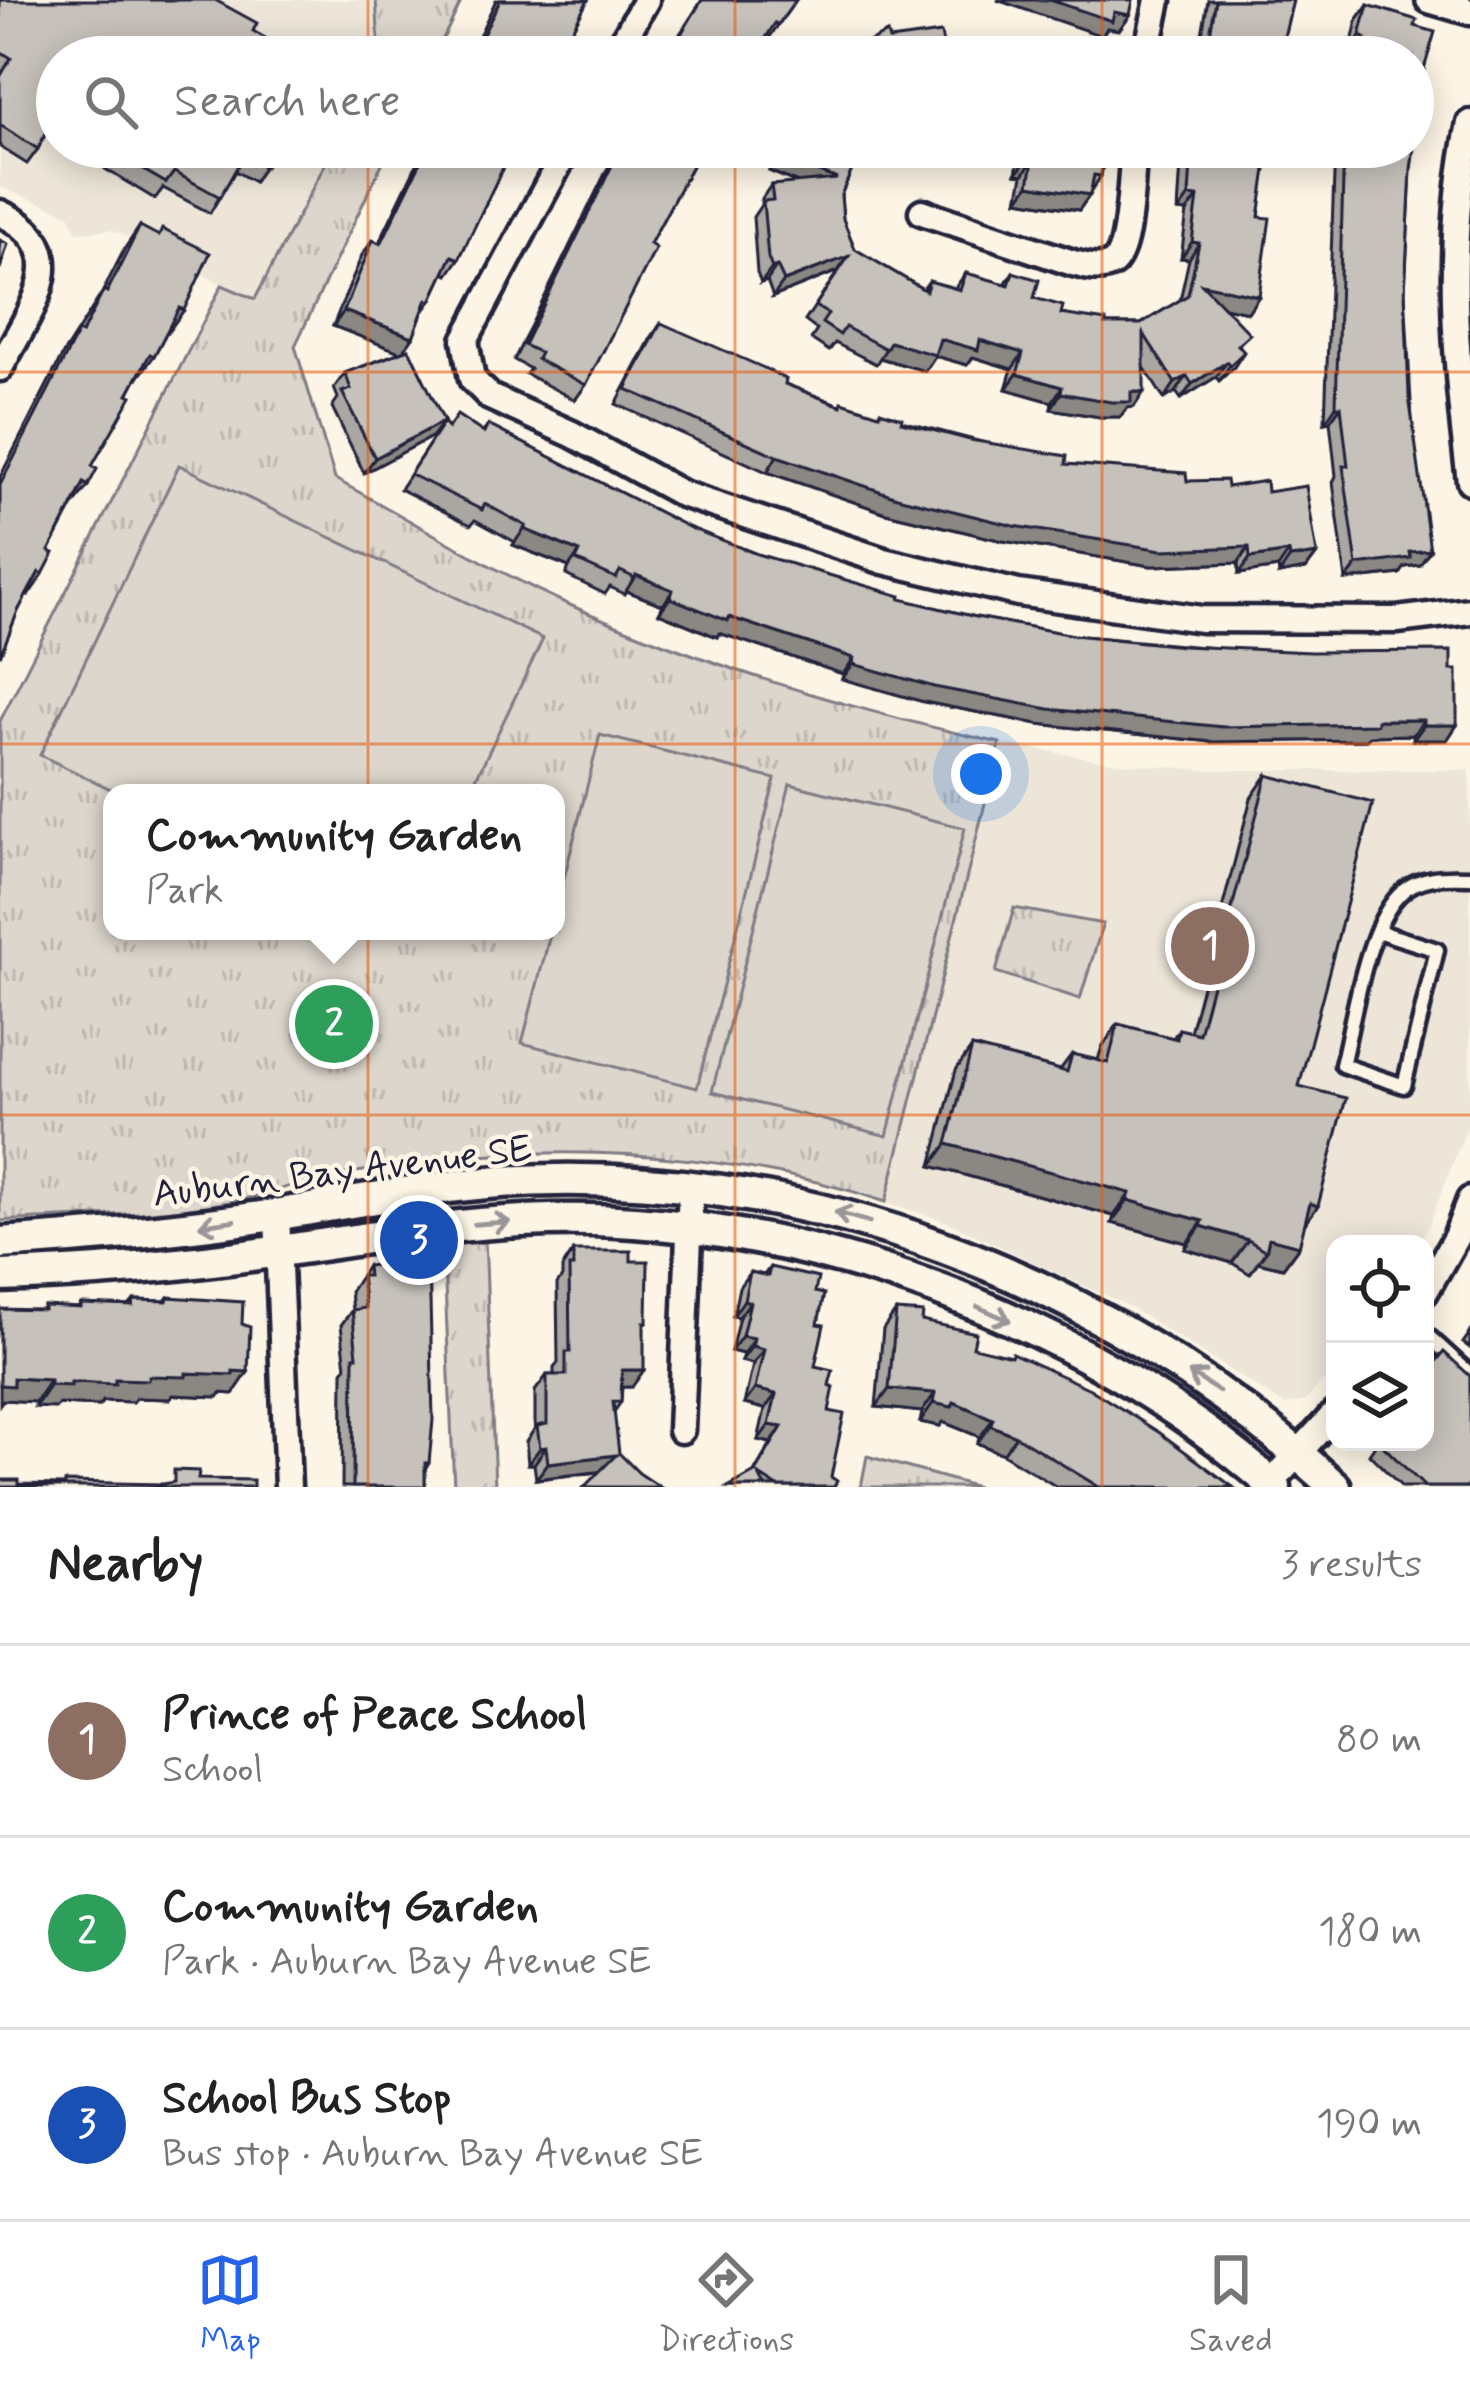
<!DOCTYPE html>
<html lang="en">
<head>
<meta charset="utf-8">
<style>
	:root { --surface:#fff; --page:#f2f2f2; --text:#222; --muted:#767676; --line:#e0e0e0; --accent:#2563eb }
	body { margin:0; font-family:Mynerve,sans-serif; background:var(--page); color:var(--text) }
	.controls { position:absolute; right:36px; bottom:36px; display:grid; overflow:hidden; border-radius:24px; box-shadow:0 6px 30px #0003 }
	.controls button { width:108px; height:108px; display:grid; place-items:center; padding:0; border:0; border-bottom:3px solid var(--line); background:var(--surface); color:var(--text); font:60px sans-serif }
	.you { position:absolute; left:981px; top:774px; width:42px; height:42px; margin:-30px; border:9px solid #fff; border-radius:50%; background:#1a73e8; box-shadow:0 0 0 18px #1a73e833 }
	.badge { display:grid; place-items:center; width:78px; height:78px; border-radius:50%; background:var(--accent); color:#fff; font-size:39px; font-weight:700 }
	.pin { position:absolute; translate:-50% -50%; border:6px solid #fff; box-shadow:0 3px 12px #0006 }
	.popup { position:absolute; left:103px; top:784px; width:462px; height:156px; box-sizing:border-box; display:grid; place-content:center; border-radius:24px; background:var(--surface); filter:drop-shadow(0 3px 9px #0005); font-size:39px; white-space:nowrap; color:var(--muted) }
	.popup b { font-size:45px; color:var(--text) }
	.popup::after { content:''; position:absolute; left:50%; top:100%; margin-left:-24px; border:24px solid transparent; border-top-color:var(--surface) }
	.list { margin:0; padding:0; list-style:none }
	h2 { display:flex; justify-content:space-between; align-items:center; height:156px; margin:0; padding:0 48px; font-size:51px }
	h2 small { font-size:39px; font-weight:400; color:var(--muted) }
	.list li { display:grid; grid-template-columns:78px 1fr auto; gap:36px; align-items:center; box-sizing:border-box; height:192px; padding:0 48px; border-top:3px solid var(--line) }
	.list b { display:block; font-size:45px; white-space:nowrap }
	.list p { margin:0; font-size:39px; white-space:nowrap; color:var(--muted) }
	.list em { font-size:39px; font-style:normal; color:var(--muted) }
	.icon { flex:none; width:66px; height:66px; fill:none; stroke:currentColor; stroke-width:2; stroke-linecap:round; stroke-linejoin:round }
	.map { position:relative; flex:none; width:1470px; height:1487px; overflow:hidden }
	.search { position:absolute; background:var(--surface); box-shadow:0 6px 30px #0003; left:36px; right:36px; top:36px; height:132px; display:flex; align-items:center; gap:30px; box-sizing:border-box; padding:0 42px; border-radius:66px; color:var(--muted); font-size:45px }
	.sheet { height:732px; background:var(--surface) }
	nav { display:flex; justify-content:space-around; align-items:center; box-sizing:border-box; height:168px; border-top:3px solid var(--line); background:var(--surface); font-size:33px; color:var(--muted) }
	nav a { display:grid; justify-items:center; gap:6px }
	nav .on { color:var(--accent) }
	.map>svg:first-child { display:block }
	.built { fill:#ece5d8 }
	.grass { fill:url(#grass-tufts); stroke:#7f7c84; stroke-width:3; fill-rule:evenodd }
	.pitch { fill:#dcd6cc; stroke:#7f7c84; stroke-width:3 }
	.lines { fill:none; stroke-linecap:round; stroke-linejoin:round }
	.service-casing { stroke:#22223b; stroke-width:21 }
	.minor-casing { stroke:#22223b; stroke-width:33 }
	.tertiary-casing { stroke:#22223b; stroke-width:39 }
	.service { stroke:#fcf5e5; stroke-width:12 }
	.minor { stroke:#fcf5e5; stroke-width:24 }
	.tertiary { stroke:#fcf5e5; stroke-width:30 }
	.wall { fill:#aaa6a1; stroke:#22223b; stroke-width:3 }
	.shaded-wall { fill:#8b8783; stroke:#22223b; stroke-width:3 }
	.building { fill:#c6c1bb; stroke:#22223b; stroke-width:3 }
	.oneway { stroke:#9a9698 }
	.grid { fill:none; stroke:#e8590c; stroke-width:3; stroke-opacity:0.55 }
	.labels { text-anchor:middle; stroke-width:9; stroke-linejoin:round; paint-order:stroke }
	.street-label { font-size:39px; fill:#22223b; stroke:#fcf5e5 }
</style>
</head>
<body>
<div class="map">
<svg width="1470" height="1487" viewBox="0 0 1470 1487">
	<defs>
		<pattern id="grass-tufts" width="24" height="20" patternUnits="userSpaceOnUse" patternTransform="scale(3)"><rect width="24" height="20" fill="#dcd6cc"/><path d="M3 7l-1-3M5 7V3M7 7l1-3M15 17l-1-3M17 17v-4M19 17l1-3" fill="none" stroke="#bcb7b0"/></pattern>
	</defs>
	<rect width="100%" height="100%" fill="#fcf5e5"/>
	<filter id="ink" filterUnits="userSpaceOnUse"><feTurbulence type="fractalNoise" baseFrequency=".00833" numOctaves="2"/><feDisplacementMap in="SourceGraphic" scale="24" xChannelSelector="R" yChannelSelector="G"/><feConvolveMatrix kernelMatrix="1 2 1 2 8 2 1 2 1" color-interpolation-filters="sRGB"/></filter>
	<g filter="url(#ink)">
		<g class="built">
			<path d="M0,0H376L380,57H57V147H334L255,300L113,230L77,232L69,214L0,187Z"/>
			<path d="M1000,743L1117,763L1206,770H1470V1119L1429,1225L1418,1244H1335V1368L1305,1401L1285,1405L1130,1307L948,1222L886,1202Z"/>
		</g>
		<g class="grass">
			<path d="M376,0H462L434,57H380Z"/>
			<path d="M334,147H390L295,346L335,479C415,522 495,573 579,609C715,669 856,711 1000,743L886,1202C764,1161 623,1147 494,1155C430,1159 365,1171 302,1181C227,1215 85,1216 0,1221V721L222,285L255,299ZM112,793H556V931H112Z"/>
			<path d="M1014,908L1103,924L1080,999L996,972Z"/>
			<path d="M485,1237L495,1487H454L443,1240Z"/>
			<path d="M867,1456L977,1487H861Z"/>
		</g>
		<g class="pitch">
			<path d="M179,465L543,639L469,793H119L40,755Z"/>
			<path d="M600,735L775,779L697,1088L522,1043L551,931H556V910Z"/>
			<path d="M790,784L965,828L887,1136L712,1092Z"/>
		</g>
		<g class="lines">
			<g class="service-casing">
				<g id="service">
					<path d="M1377,931L1437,950L1404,1086L1342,1065C1354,1018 1365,930 1399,895C1417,875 1446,876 1470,877"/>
					<path d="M1425,1333L1470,1374"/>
				</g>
			</g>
			<g class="minor-casing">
				<g id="minor">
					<path d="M1429,0L1470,12"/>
					<path d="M614,57L646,0"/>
					<path d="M1146,57L1158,0"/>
					<path d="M1470,123C1445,242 1455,361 1470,481"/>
					<path d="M568,147L465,340L472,379L490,397L572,434L682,494L884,561L1018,593L1201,619L1397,620L1470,611"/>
					<path d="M922,212L1073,263C1085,266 1100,271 1112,264C1131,251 1131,171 1134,147"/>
					<path d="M0,213C81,249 28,313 0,368"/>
					<path d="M277,1215L288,1487"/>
					<path d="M1425,1292L1456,1237L1470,1200"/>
					<path d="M681,1430L691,1187"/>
					<path d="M1271,1483L1335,1413"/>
				</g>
			</g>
			<g class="tertiary-casing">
				<g id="tertiary">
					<path d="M0,1243C94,1237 187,1229 280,1214C349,1203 417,1189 487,1183C796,1158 1108,1277 1335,1487"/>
					<path d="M0,1276C94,1273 187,1265 280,1251C370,1238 458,1222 550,1220C802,1214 1086,1320 1275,1487"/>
				</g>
			</g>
			<use href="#service" class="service"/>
			<use href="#minor" class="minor"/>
			<use href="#tertiary" class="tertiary"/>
		</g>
		<g class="wall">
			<path d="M0,0L57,57V132L48,127L38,149L27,164L0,147Z"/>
			<path d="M496,0H588L557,57H469Z"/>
			<path d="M702,0H796L767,41L765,39L754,57H665Z"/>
			<path d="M1208,0H1293L1279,57H1198Z"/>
			<path d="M1368,5L1415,26L1424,69L1411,169L1405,292L1420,565L1405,567L1400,574L1346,580L1333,482L1336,476L1330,421L1325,422L1335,147H1413V57H1354L1355,53L1350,52L1357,20Z"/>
			<path d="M84,147H276L254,182L235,171L210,213L163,188L155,199L105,169L109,161Z"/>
			<path d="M425,147H513L459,259L448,275L444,273L431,301L422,313L413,337L403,351L444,421L433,436L364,473L332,407L338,398L334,388L345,373L401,352L333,326L362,255L373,240L379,243Z"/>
			<path d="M618,147H702L650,244L586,385L575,400L526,374L530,369L514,360Z"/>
			<path d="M773,147H862L841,195L843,219L855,249L923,289L929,281L955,288L966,273L1005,284L1013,272L1034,298L1061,314L1105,324H1141L1180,300L1189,259L1181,258L1187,212L1178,211L1182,147H1266L1259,217V296L1248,312L1224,307L1241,348L1234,367L1219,381L1216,377L1181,399L1176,392L1164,399L1144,367L1134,407L1127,408L1120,417H1100L1051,409L1052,402L1006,389L1012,369L973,357L967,365L935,356L925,371L880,358L876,364L835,343L829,351L811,339L817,330L805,321L838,271L773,297L767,281L761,283L757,273L753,217L761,205V200L771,185L797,183L769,171L775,158L769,156Z"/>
			<path d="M979,147H1106L1101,176L1079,210L1018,200L1023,175L1016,174L1019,155L979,149Z"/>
			<path d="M140,226L184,310L168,332L167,331L154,356L138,378L137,377L92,466L88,486L72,507L49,551L43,574L28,596L26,595L18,611L0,656V477L63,354L102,293L125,248Z"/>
			<path d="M661,323L785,384L840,405L1066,464L1267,492L1317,554L1306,569L1279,574L1278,568L1239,574L1238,563L1151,566L1003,541L886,513L767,472L616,404L651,338Z"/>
			<path d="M444,422L448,428L483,432L488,425L690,528L757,554L900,599L976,617L1073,635L1451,670L1457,725L1447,740H1413V735L1369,736L1366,740L1212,742L1038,724L924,702L842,679L843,674L719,633L717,637L659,613L663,605L626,591L624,594L610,587L605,594L566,575L569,567L513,545L515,542L475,520L471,525L400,489Z"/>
			<path d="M1267,775L1299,1086L1304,1225L1299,1246L1283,1268L1258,1262L1250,1274L1232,1263L1185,1249L1187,1243L1112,1223L1114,1216L931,1166L956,1070L972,1047L1060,1070L1072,1054L1098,1060L1102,1047L1118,1024L1173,1038L1179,1029L1190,1032L1251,798Z"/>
			<path d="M573,1251L631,1261L647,1322L644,1326L632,1387H622L621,1402L614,1412L599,1472L536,1479L534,1464H528L526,1442L535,1428V1391L547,1375H554V1368L558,1363L557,1284L562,1277V1268Z"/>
			<path d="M367,1266L429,1463L425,1470V1487H342L343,1371L346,1367L341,1325L352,1310L350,1292Z"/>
			<path d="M770,1267L815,1292L818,1324L815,1366L829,1385L831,1477L834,1487H728L753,1474L771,1443L758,1440L765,1409L744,1404L753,1364L741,1361L743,1354L731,1351L739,1317L733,1316L739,1287L750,1272L764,1275Z"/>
			<path d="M168,1297L242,1324L248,1372L233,1394L221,1393L218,1397L173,1395L170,1399L136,1398L133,1402L103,1401L99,1406L59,1404L56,1408L35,1407V1402L3,1400L44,1306L78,1308L81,1304L129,1306L134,1300L165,1301Z"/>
			<path d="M896,1311L973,1347L1233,1487H1057L1003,1454L977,1443L980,1437L943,1422L940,1426L920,1422L922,1412L876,1407L883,1329Z"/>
			<path d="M1470,1333V1348L1463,1343Z"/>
			<path d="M1425,1374L1470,1376V1487H1402L1369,1454L1377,1442H1425Z"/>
		</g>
		<g class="shaded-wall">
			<path d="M997,0H1050L1130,15L1119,30L1107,28L1102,36Z"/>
			<path d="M1360,36L1365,38L1355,53L1350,52Z"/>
			<path d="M775,147H782L775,158L769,156Z"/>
			<path d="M980,147H1025L1019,155L979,149Z"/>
			<path d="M780,156L837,179L827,195L769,171Z"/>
			<path d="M1027,159L1033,160L1023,175L1016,174Z"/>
			<path d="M1029,185L1090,195L1079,210L1018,200Z"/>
			<path d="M1189,196L1198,197L1187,212L1178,211Z"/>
			<path d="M1192,242L1199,243L1189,259L1181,258Z"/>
			<path d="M849,256L838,271L773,297L784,281Z"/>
			<path d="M777,266L767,281L761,283L772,268Z"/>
			<path d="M1202,284L1259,296L1248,312L1191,300Z"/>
			<path d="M344,311L413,337L402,353L333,326Z"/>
			<path d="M940,339L980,340L1023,353L1012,369L973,357L967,365L935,356L925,371L880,358L890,342Z"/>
			<path d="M1244,352L1234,367L1219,381L1230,365Z"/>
			<path d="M1227,362L1216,377L1181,399L1192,384Z"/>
			<path d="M1017,374L1062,387L1052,402L1006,389Z"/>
			<path d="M1187,376L1176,392L1164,399L1175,383Z"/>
			<path d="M1144,392L1134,407L1127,408L1120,417H1100L1051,409L1061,393Z"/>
			<path d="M1336,406H1341L1330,421L1325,422Z"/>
			<path d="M444,421L433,436L364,473L375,458Z"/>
			<path d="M777,456L1249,547L1238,563L1151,566L1003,541L886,513L767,472Z"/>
			<path d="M524,529L580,552L569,567L513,545Z"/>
			<path d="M1430,550L1420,565L1405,567L1400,574L1346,580L1357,565L1410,552Z"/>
			<path d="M1289,552L1278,568L1239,574L1250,558Z"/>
			<path d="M1317,554L1306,569L1279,574L1290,558Z"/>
			<path d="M636,575L673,590L663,605L626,591Z"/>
			<path d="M670,598L729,617L854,658L843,674L719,633L717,637L659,613Z"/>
			<path d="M853,664L1377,720H1424L1413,735L1369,736L1366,740L1212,742L1038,724L924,702L842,679Z"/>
			<path d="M1424,725H1457L1447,740H1413Z"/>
			<path d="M947,1144L1130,1193L1114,1216L931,1166Z"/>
			<path d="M1128,1200L1203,1221L1187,1243L1112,1223Z"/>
			<path d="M1310,1203L1318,1206L1302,1228Z"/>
			<path d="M1201,1226L1248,1240L1232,1263L1185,1249Z"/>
			<path d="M1269,1238L1299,1246L1283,1268L1258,1262L1266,1251Z"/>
			<path d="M744,1300L750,1302L739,1317L733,1316Z"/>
			<path d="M742,1336L754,1338L743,1354L731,1351Z"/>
			<path d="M752,1346L764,1349L753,1364L741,1361Z"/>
			<path d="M622,1370H644L632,1387H610Z"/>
			<path d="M233,1371L248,1372L233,1394L221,1393L218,1397L173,1395L170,1399L136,1398L133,1402L103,1401L99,1406L59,1404L56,1408L35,1407L50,1385L149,1376Z"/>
			<path d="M13,1378L50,1380L35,1402L3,1400L0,1404V1385Z"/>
			<path d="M755,1389L776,1394L765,1409L744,1404Z"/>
			<path d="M889,1389L935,1393L922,1412L876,1407Z"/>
			<path d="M954,1402L993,1419L980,1437L943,1422L940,1426L920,1422L933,1403Z"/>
			<path d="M769,1425L782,1427L771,1443L758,1440Z"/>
			<path d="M990,1425L1016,1436L1003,1454L977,1443Z"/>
			<path d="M546,1447L534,1464H528L540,1448Z"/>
			<path d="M616,1455L604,1471L536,1479L548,1463Z"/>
		</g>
		<g class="building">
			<path d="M0,0H215L257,23L253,31L299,57H57V110L38,149L0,125V77L11,58L0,51Z"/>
			<path d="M500,0H588L557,57H472Z"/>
			<path d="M702,0H796L778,25L775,23L754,57H667Z"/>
			<path d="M1050,0H1133L1130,15L1114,12L1112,21Z"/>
			<path d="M1216,0H1293L1279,57H1206Z"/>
			<path d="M1368,5L1417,20L1415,26L1435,32L1424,69L1411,169L1405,292L1409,396L1430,550L1410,552L1411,558L1357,565L1343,466H1348L1341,406H1336L1344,147H1413V57H1362L1365,38L1360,36Z"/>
			<path d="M887,33L889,40L941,33L943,45L1008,57H857L854,49Z"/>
			<path d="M120,147H276L265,167L244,155L220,197L174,172L166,183L116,154Z"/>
			<path d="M428,147H513L459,259L452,256L431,301L427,299L413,337L344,311L373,240L381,244Z"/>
			<path d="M621,147H702L650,244L656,248L586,385L537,359L540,353L524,345Z"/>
			<path d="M784,147H862L841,195L843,219L855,249L926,291L929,281L960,290L966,273L1009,285L1013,272L1039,280L1034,298L1063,306L1061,314L1106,321L1105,324H1141L1188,295L1199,243L1192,242L1198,197L1189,196L1192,147H1266L1265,149H1269L1259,217L1270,218L1259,296L1202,284L1250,334L1238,345L1244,352L1230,365L1227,362L1192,384L1187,376L1175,383L1144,334V392H1131V402H1111L1061,393L1062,387L1017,374L1023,353L980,340L978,350L940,339L935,355L890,342L886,349L845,327L840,335L822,323L828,314L815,306L849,256L784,281L777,266L772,268L768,258L763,201L773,200L771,185L837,179L780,156Z"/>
			<path d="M1029,147H1106L1101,176L1094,175L1090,195L1029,185L1033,160L1027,159Z"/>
			<path d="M140,226L159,236L162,229L210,253L184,310L179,308L154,356L150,354L128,394L132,396L92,466L97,469L88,486L84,483L49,551L54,553L43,574L39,572L18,611L0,656V485L78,332L82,333L104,290L107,292Z"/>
			<path d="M0,240L8,244L0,269Z"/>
			<path d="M661,323L764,368L786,379L785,384L841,406L842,402L879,414L880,411L902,418L901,422L970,440L1067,456L1066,464L1186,473L1187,481L1226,480L1227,487L1266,481L1267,492L1306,486L1317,554L1290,558L1289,552L1250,558L1249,547L1162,550L1014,526L897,497L777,456L626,389Z"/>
			<path d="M409,349L444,421L375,458L342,392L351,389L345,373Z"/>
			<path d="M457,415L484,433L488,425L690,528L757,554L901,596L900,599L976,617L1073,635L1183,646L1311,652L1451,651V670H1457V725H1424V720H1377V724L1223,727L1049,709L934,687L853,664L854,658L729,617L728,621L670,598L673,590L636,575L635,578L620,571L616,578L576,560L580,552L524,529L526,526L485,504L482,510L410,474L444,422L448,428Z"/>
			<path d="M1267,775L1373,803L1299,1086L1346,1098L1318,1206L1310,1203L1299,1246L1269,1238L1266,1251L1248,1240L1201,1226L1203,1221L1128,1200L1130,1193L947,1144L972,1047L1067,1072L1072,1054L1108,1063L1118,1024L1177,1039L1179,1029L1199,1034Z"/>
			<path d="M573,1251H631V1261H648L647,1322H644V1370H622L621,1402H613L619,1453L639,1473L660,1487H584L616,1455L548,1463L546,1447L540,1448L537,1426L547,1424V1375H566V1352H570L569,1267H573Z"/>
			<path d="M429,1259L433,1420L429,1463H425V1487H353L354,1356H357L352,1310L365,1308L361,1276H368L367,1266Z"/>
			<path d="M770,1267L818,1278L815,1292L824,1294L818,1324L824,1325L815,1366L833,1370L829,1385L834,1387L829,1411L844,1414L831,1477L837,1481L834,1487H778L759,1475L765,1487H728L755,1472L782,1427L769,1425L776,1394L755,1389L764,1349L752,1346L754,1338L742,1336L750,1302L744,1300L750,1272L768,1276Z"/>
			<path d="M168,1297L243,1302L242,1324L250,1327L248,1372L233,1371V1375L186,1373V1377L149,1376L148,1380L115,1379V1384L71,1382V1386L50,1385V1380L13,1378V1386L0,1385V1309L44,1310V1306L81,1308V1304L133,1306L134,1300L167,1301Z"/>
			<path d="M896,1311L923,1313L922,1321L976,1333L973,1347L1011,1356L1012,1353L1090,1389L1160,1433L1233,1487H1099L1016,1436L990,1425L993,1419L954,1402L952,1407L933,1403L935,1393L889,1389Z"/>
			<path d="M1444,1352L1470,1376V1487H1425L1379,1442H1425V1385L1429,1380L1425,1374Z"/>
			<path d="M174,1470L199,1471L198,1479L253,1480V1487H0V1480H19V1484L65,1485V1482L163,1484L174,1482Z"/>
		</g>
		<defs><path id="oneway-shaft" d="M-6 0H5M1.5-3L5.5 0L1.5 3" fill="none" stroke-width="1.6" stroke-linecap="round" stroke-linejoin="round" transform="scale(3)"/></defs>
		<g class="oneway">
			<use href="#oneway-shaft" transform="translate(852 1217) rotate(-164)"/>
			<use href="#oneway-shaft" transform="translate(217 1223) rotate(172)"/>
			<use href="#oneway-shaft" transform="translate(492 1223) rotate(-4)"/>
			<use href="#oneway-shaft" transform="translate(994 1314) rotate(24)"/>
			<use href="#oneway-shaft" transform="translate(1204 1382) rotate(-147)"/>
		</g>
	</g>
	<path class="grid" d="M368,0V57M735,0V57M1102,0V57M368,147V1487M735,147V1487M1102,147V1487M0,372H1470M0,744H1470M0,1115H1470"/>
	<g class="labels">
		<g class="street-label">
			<text transform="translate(342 1169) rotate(-7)" y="14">Auburn Bay Avenue SE</text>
		</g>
	</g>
</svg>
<div class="controls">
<button><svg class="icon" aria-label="locate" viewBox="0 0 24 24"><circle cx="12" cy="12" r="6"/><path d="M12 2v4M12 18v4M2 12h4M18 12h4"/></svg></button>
<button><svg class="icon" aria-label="layers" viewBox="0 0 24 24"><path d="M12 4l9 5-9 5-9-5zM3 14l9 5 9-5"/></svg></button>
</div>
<div class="you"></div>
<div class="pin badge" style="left:1210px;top:946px;background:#8d6e63">1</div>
<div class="pin badge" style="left:334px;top:1024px;background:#2e9e5b">2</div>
<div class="popup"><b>Community Garden</b>Park</div>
<div class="pin badge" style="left:419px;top:1240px;background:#1a4fb4">3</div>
<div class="search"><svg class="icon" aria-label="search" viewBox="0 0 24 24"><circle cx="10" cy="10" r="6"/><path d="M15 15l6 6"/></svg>Search here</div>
</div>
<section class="sheet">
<h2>Nearby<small>3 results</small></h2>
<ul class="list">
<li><span class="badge" style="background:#8d6e63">1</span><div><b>Prince of Peace School</b><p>School</p></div><em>80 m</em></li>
<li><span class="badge" style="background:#2e9e5b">2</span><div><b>Community Garden</b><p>Park · Auburn Bay Avenue SE</p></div><em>180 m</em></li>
<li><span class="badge" style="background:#1a4fb4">3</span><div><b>School Bus Stop</b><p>Bus stop · Auburn Bay Avenue SE</p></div><em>190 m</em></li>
</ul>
</section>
<nav>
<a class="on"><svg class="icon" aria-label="map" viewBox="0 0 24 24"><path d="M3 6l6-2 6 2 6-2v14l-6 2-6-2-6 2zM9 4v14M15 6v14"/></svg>Map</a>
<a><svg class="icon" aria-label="directions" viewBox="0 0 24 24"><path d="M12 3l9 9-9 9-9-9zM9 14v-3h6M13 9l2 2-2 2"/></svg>Directions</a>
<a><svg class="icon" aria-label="saved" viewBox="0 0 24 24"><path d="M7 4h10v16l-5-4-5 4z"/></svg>Saved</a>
</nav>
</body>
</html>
